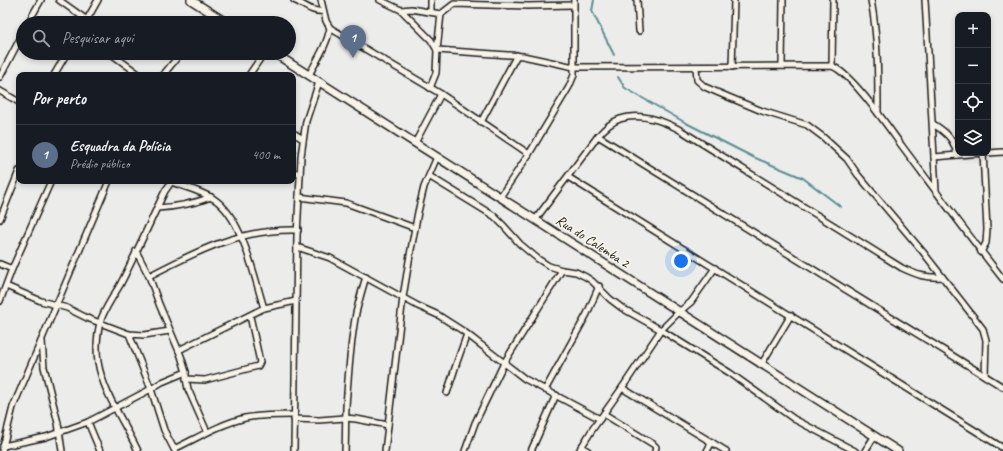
<!DOCTYPE html>
<html lang="pt">
<head>
<meta charset="utf-8">
<style>
	:root { --surface:#171b24; --page:#242831; --text:#f1f3f6; --muted:#9ea1a6; --line:#363941; --accent:#ea580c }
	body { margin:0; font-family:Caveat,sans-serif; background:var(--page); color:var(--text) }
	.controls { position:absolute; right:12px; top:12px; display:grid; overflow:hidden; border-radius:8px; box-shadow:0 2px 6px #0003 }
	.controls button { width:36px; height:36px; display:grid; place-items:center; padding:0; border:0; border-bottom:1px solid var(--line); background:var(--surface); color:var(--text); font:20px sans-serif }
	.you { position:absolute; left:681px; top:261px; width:14px; height:14px; margin:-10px; border:3px solid #fff; border-radius:50%; background:#1a73e8; box-shadow:0 0 0 6px #1a73e833 }
	.badge { display:grid; place-items:center; width:26px; height:26px; border-radius:50%; background:var(--accent); color:#fff; font-size:13px; font-weight:700 }
	.pin { position:absolute; translate:-50% -33px; filter:drop-shadow(0 1px 2px #0008) }
	.pin::after { content:''; position:absolute; top:21px; width:14px; height:12px; background:inherit; clip-path:polygon(0 0,100% 0,50% 100%) }
	.list { margin:0; padding:0; list-style:none }
	h2 { display:flex; justify-content:space-between; align-items:center; height:52px; margin:0; padding:0 16px; font-size:17px }
	h2 small { font-size:13px; font-weight:400; color:var(--muted) }
	.list li { display:grid; grid-template-columns:26px 1fr auto; gap:12px; align-items:center; box-sizing:border-box; height:60px; padding:0 16px; border-top:1px solid var(--line) }
	.list b { display:block; font-size:15px; white-space:nowrap }
	.list p { margin:0; font-size:13px; white-space:nowrap; color:var(--muted) }
	.list em { font-size:13px; font-style:normal; color:var(--muted) }
	.icon { flex:none; width:22px; height:22px; fill:none; stroke:currentColor; stroke-width:2; stroke-linecap:round; stroke-linejoin:round }
	.map { position:relative; flex:none; width:1003px; height:451px; overflow:hidden }
	.search { position:absolute; background:var(--surface); box-shadow:0 2px 6px #0003; left:16px; top:16px; width:280px; height:44px; display:flex; align-items:center; gap:10px; box-sizing:border-box; padding:0 14px; border-radius:22px; color:var(--muted); font-size:15px }
	.panel { position:absolute; background:var(--surface); box-shadow:0 2px 6px #0003; left:16px; top:72px; width:280px; height:112px; border-radius:8px }
	.map>svg:first-child { display:block }
	.lines { fill:none; stroke-linecap:round; stroke-linejoin:round }
	.stream { stroke:#5d8d95; stroke-width:2 }
	.minor-casing { stroke:#1c1c1c; stroke-width:8 }
	.secondary-casing { stroke:#1c1c1c; stroke-width:10 }
	.minor { stroke:#f7f3e8; stroke-width:5 }
	.secondary { stroke:#f7f3e8; stroke-width:7 }
	.labels { text-anchor:middle; stroke-width:3.5; stroke-linejoin:round; paint-order:stroke }
	.street-label { font-size:14px; fill:#1c1c1c; stroke:#f7f3e8 }
</style>
</head>
<body>
<div class="map">
<svg width="1003" height="451" viewBox="0 0 1003 451">
	<rect width="100%" height="100%" fill="#ecedeb"/>
	<filter id="ink" filterUnits="userSpaceOnUse"><feTurbulence type="fractalNoise" baseFrequency=".025" numOctaves="2"/><feDisplacementMap in="SourceGraphic" scale="8" xChannelSelector="R" yChannelSelector="G"/><feConvolveMatrix kernelMatrix="1 2 1 2 8 2 1 2 1" color-interpolation-filters="sRGB"/></filter>
	<g filter="url(#ink)">
		<g class="lines">
			<g class="stream">
				<path d="M594,0L592,11L614,55"/>
				<path d="M618,77L625,88L686,123L753,157L803,178L841,207"/>
			</g>
			<g class="minor-casing">
				<g id="minor">
					<path d="M59,0L87,20"/>
					<path d="M294,0C303,4 313,13 323,11"/>
					<path d="M380,0L401,10L411,9L441,14"/>
					<path d="M637,0L639,31"/>
					<path d="M871,0C878,38 878,75 878,113"/>
					<path d="M925,0L936,191"/>
					<path d="M401,10L431,40L437,50"/>
					<path d="M431,12V0"/>
					<path d="M28,23L41,0"/>
					<path d="M85,23L98,0"/>
					<path d="M207,23L214,15"/>
					<path d="M330,28L441,94L529,154"/>
					<path d="M437,50L523,56L574,67L832,66C852,74 888,127 902,146C935,190 968,235 1003,279"/>
					<path d="M110,53L140,75"/>
					<path d="M782,65L783,0"/>
					<path d="M832,66L833,0"/>
					<path d="M696,67L697,80L705,87L726,96L762,111L807,125L823,137L847,159L858,175L923,252L983,329L986,340L985,376"/>
					<path d="M732,67L734,0"/>
					<path d="M54,75L67,53"/>
					<path d="M163,75L181,53"/>
					<path d="M249,75L264,53"/>
					<path d="M309,75C317,60 327,45 330,28L326,21L321,0"/>
					<path d="M0,77L23,33"/>
					<path d="M430,88L436,73L437,50L441,14L454,4L528,6L573,5"/>
					<path d="M0,91L19,102"/>
					<path d="M481,122L517,55"/>
					<path d="M933,124C946,132 954,139 957,155"/>
					<path d="M293,133L303,139"/>
					<path d="M598,136L1003,387"/>
					<path d="M415,143L441,94"/>
					<path d="M988,153L1003,152"/>
					<path d="M934,157L982,153"/>
					<path d="M293,172L300,174"/>
					<path d="M429,176L494,216L503,225L520,244L538,259L549,266L562,270L576,272L586,277L592,281L610,299L622,308L661,330L730,373L794,419L855,451"/>
					<path d="M568,177L1003,448"/>
					<path d="M171,182C185,187 201,191 214,199C243,218 254,277 264,308"/>
					<path d="M299,197L346,203L415,228"/>
					<path d="M500,197L529,154L569,87L574,75V0"/>
					<path d="M157,208C176,207 193,204 211,197"/>
					<path d="M0,219L19,171"/>
					<path d="M535,220L598,136C604,129 611,122 620,119C641,112 664,121 682,131L902,268C917,275 925,278 942,277"/>
					<path d="M297,247L330,258L418,306L438,315L463,331L525,379L600,419"/>
					<path d="M136,251L149,276L159,304L181,356L186,372V379L188,389L207,432"/>
					<path d="M981,252L986,243L987,229L983,153"/>
					<path d="M0,264L12,269"/>
					<path d="M149,276C197,251 242,228 298,230"/>
					<path d="M6,286L41,301L67,308L87,318L129,334L144,335L170,331"/>
					<path d="M0,301L12,269L51,181"/>
					<path d="M129,334L151,389L164,430L175,451"/>
					<path d="M42,341L44,367L58,423L62,451"/>
					<path d="M179,350L264,308L296,301"/>
					<path d="M761,365L791,315"/>
					<path d="M186,379L205,380L258,366L260,362L250,316"/>
					<path d="M622,388L726,451"/>
					<path d="M545,390L587,314L599,286"/>
					<path d="M447,393L457,362L467,334"/>
					<path d="M604,414L653,444L656,447L655,451"/>
					<path d="M294,419L319,420L345,418L356,419L388,425"/>
					<path d="M88,422L100,451"/>
					<path d="M3,446L46,437L88,422L151,389L162,382L186,372"/>
					<path d="M581,447L588,451"/>
					<path d="M174,449C197,438 220,424 245,418C261,415 278,415 294,415"/>
					<path d="M2,451L13,407L109,181"/>
					<path d="M138,451C125,423 103,393 98,362C96,348 97,330 102,317C107,305 114,295 120,285C136,254 150,222 165,191L172,181"/>
					<path d="M294,451L297,236L301,156L306,121L319,82"/>
					<path d="M345,451C346,431 345,412 347,393C349,366 351,339 356,313C359,301 362,289 366,277"/>
					<path d="M385,451L403,297L410,255L418,212L424,187L437,157"/>
					<path d="M465,451L475,423L504,363L562,270"/>
					<path d="M531,451L556,395"/>
					<path d="M579,451L592,430L622,388L661,330L679,312L691,302L715,268"/>
					<path d="M707,451L712,442"/>
					<path d="M865,451L874,437"/>
				</g>
			</g>
			<g class="secondary-casing">
				<g id="secondary">
					<path d="M191,0L227,23"/>
					<path d="M274,53L898,451"/>
				</g>
			</g>
			<use href="#minor" class="minor"/>
			<use href="#secondary" class="secondary"/>
		</g>
	</g>
	<g class="labels">
		<g class="street-label">
			<text transform="translate(593 241) rotate(33)" y="5">Rua do Calemba 2</text>
		</g>
	</g>
</svg>
<div class="controls">
<button>+</button>
<button>−</button>
<button><svg class="icon" aria-label="locate" viewBox="0 0 24 24"><circle cx="12" cy="12" r="6"/><path d="M12 2v4M12 18v4M2 12h4M18 12h4"/></svg></button>
<button><svg class="icon" aria-label="layers" viewBox="0 0 24 24"><path d="M12 4l9 5-9 5-9-5zM3 14l9 5 9-5"/></svg></button>
</div>
<div class="you"></div>
<div class="pin badge" style="left:353px;top:58px;background:#5c6f8a">1</div>
<div class="search"><svg class="icon" aria-label="search" viewBox="0 0 24 24"><circle cx="10" cy="10" r="6"/><path d="M15 15l6 6"/></svg>Pesquisar aqui</div>
<section class="panel">
<h2>Por perto<small></small></h2>
<ul class="list">
<li><span class="badge" style="background:#5c6f8a">1</span><div><b>Esquadra da Polícia</b><p>Prédio público</p></div><em>400 m</em></li>
</ul>
</section>
</div>
</body>
</html>
